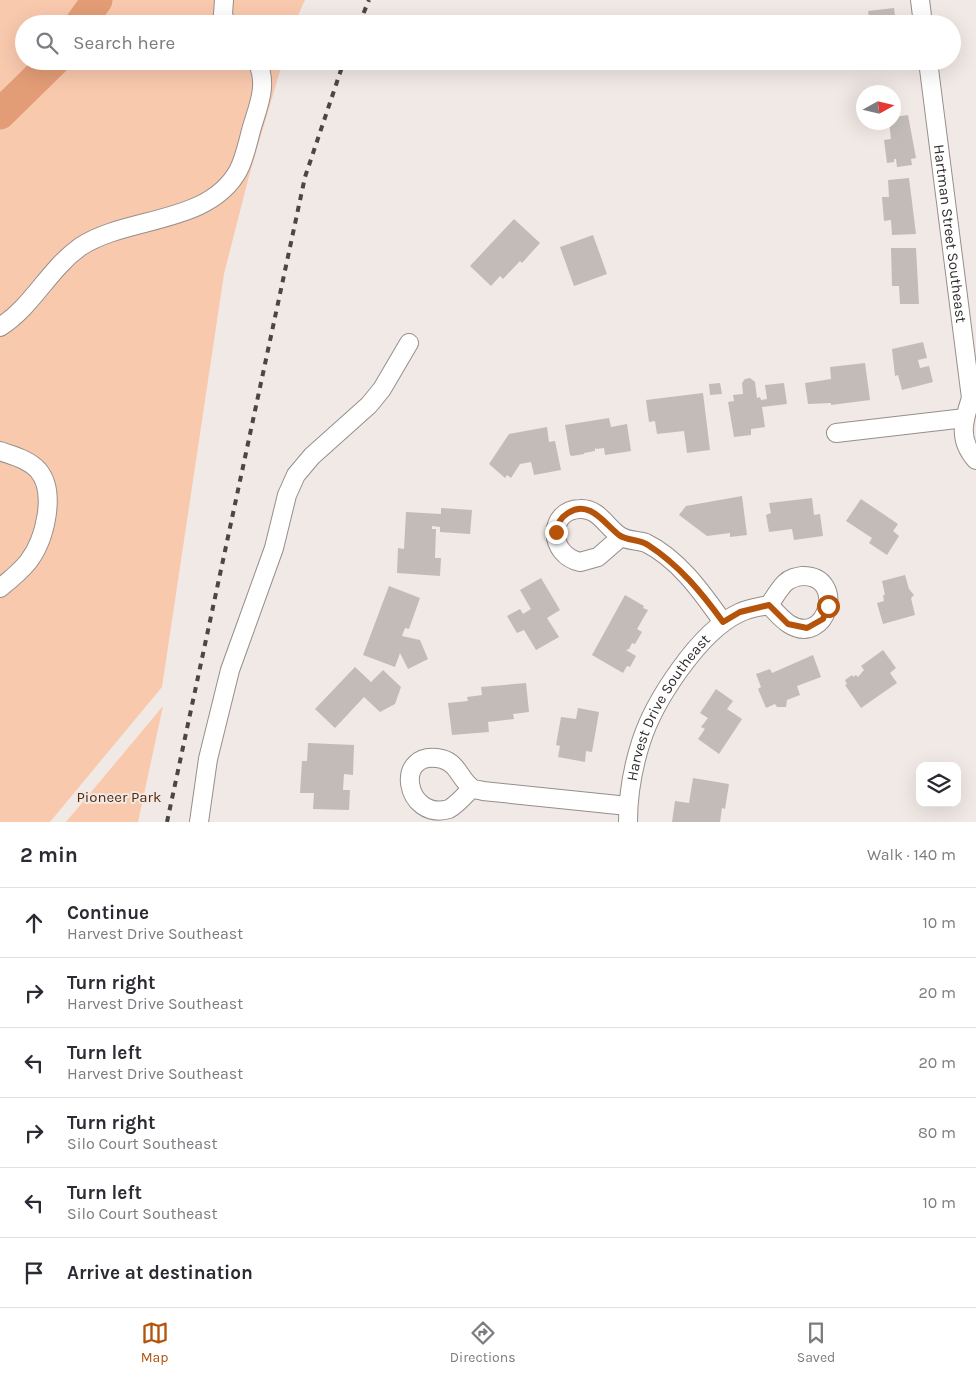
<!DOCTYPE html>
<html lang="en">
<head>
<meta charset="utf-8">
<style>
	:root { --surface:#fff; --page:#f7f7f7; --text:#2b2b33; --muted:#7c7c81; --line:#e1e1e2; --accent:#b45309 }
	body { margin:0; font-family:Karla,sans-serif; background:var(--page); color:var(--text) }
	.controls { position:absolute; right:15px; bottom:15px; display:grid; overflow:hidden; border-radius:10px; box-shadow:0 5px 20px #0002 }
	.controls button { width:45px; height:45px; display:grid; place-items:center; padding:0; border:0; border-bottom:1px solid var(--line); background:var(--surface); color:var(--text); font:25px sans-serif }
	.compass { position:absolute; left:856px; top:85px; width:45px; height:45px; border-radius:50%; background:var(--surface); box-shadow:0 5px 20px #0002; rotate:82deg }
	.stop { position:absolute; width:15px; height:15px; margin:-11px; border:4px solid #b45309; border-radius:50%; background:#fff }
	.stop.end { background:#b45309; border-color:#fff; box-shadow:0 1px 5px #0008 }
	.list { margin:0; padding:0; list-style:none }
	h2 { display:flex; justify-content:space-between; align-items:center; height:65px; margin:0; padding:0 20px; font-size:21px }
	h2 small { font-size:16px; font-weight:400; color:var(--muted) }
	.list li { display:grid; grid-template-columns:32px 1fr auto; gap:15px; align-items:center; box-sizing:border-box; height:70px; padding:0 20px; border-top:1px solid var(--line) }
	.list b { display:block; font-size:19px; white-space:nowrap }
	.list p { margin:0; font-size:16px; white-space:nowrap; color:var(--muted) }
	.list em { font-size:16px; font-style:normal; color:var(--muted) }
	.icon { flex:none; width:28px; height:28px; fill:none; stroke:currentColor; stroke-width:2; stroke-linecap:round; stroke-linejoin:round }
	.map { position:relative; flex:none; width:976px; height:822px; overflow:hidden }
	.search { position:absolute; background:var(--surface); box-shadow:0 5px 20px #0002; left:15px; right:15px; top:15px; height:55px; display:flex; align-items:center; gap:12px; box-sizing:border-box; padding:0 18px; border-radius:28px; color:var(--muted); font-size:19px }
	.sheet { height:485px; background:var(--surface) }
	nav { display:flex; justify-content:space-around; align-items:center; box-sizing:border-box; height:70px; border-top:1px solid var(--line); background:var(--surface); font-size:14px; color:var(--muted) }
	nav a { display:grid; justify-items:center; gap:2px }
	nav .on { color:var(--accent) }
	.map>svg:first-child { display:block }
	.green { fill:#f9c9ae }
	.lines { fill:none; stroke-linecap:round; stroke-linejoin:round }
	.river { stroke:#e39d76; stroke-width:31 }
	.building { fill:#c3bbb7 }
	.minor-casing { stroke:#968e8a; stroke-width:20 }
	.minor { stroke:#fff; stroke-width:18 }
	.rail { stroke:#4a4645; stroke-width:4; stroke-dasharray:6 6; stroke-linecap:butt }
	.route { stroke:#b45309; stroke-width:6 }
	.labels { text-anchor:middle; stroke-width:4; stroke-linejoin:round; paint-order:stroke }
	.street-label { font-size:15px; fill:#322f2e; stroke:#f1e9e5 }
	.park-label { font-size:15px; fill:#56290b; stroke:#f1e9e5 }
</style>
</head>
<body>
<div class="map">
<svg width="976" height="822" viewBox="0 0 976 822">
	<rect width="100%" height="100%" fill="#f1e9e5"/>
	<g class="green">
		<path d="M0,0H305L294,24H24V61H283L249,176L224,274L162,687L50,822H0Z"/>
		<path d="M163,706L138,822H66Z"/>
	</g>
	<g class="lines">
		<g class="river">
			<path d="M80,24L97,0"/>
			<path d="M0,114L54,61"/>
		</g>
	</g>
	<g class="building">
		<path d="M894,8L896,24H870L868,11Z"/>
		<path d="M908,115L916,158L911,159L912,165L897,167L896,159H894V162L887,163L884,140L891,139L889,122H894V117Z"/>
		<path d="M909,178L916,234L892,235L891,220L884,221L882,197H889L888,180Z"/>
		<path d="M514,219L540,243L522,263L520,261L503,279L500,276L491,286L470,266Z"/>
		<path d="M593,235L607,274L574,286L560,247Z"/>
		<path d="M891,248H916L919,304H900L899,286H892Z"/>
		<path d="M923,342L927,358L918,360L920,368L929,366L933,382L902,390L898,375L895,376L892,349Z"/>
		<path d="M865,363L870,400L831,405V403L808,404L805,383L831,379L830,367Z"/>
		<path d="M750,378L755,382L757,398L760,397L761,400L767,399L765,385L784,383L787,404L762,407L765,427L751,429V435L734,437L728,402L734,401L733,395L743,394L742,383L745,379Z"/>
		<path d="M720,383L722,394L710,395L709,384Z"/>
		<path d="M703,393L710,450L687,453L684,431L657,434L655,421L649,422L646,400Z"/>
		<path d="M609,418L611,427L627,424L631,451L605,455L604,448L596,449L595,447V451L584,453V454L572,456L570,455L565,425Z"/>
		<path d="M547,427L549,442L555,441L561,470L534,475L531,462L520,464L511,478L507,475L505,478L489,464L509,434Z"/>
		<path d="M742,496L747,535L730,537V533L707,536L679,515L686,506Z"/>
		<path d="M812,498L814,515L820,514L823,536L794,540L792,529L769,532L766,515L771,513L769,503Z"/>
		<path d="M861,499L898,524L893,531L899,536L887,555L869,543L872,538L846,521Z"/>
		<path d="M441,508L472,510L470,534L440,532V527L432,526V529H436L435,558H441L440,576L397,573L398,548L404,549L406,512L441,514Z"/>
		<path d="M905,575L909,589L914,595L911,598L915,615L883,624L877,603L884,601L883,595H885L882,581Z"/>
		<path d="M541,578L560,610L547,618L559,637L536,650L524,630L517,633L507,616L520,609L523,614L531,609L520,590Z"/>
		<path d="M389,586L420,598L409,629L405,628L402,636L420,640L428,659L408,669L400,653L395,667L363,655Z"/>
		<path d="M625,595L644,606L643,608L648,610L637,629L642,632L635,644L632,643L629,649L626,650L636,656L630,667L627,666L623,673L592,655Z"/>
		<path d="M883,650L896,668L890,673L897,683L861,708L845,685L847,684L845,680L852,675L853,677L856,675L858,677L864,670L861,666Z"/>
		<path d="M813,655L821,677L797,686L800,695L787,700L786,707H777L775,704L766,708L758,689L761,687L756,674L770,669L772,673Z"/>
		<path d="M355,667L371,682L383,670L401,687L395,704L380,712L364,697L335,728L315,709Z"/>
		<path d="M526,683L529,712L513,714L514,719L488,722L489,732L452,735L448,703L468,701L467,697L482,695L481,687Z"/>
		<path d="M716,689L733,701L727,709L742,719L719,754L698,739L705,729L701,727L708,718L700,713Z"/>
		<path d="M578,708L599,712L592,752L586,751L585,762L558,757L560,746L556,745L561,717L576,719Z"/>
		<path d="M308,743L354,745L353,775L344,774L343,790H350L349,810L313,809L314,793H300L302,761H307Z"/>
		<path d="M693,778L729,784L725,809L722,808L720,822H672L675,801L689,803Z"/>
	</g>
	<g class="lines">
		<g class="minor-casing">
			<g id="minor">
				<path d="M224,0L223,14L226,24"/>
				<path d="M920,0L923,24"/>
				<path id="s1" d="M928,61L971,398C963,422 958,440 976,460"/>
				<path d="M0,327C33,306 48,270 80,247C126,216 208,225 238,171C245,158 248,141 252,127C259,104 268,84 257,61"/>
				<path d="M836,433L965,418"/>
				<path d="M0,451C13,456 28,459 38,470C57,492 45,540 28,562C20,572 10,580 0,588"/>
				<path d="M621,537L598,557L580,562C548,555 547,510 580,509C599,508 606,527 620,536C627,541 638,540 646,543C679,559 703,594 723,622"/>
				<path d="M472,788C465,795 458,804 449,809C405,822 392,748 442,759C458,763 460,780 472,788C475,790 480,790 483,791L628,806"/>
				<path d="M199,822L208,759L230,670L274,548L287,495L296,475L312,456L369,405L382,389L409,343"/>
				<path id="s2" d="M628,822C628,797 633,767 641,742C654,701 699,632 739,613C749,608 759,607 769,605C774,598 779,589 785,583C790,578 796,577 802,576C848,575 827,648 789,624C781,619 775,611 769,605"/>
			</g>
		</g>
		<use href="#minor" class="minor"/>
		<g class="rail">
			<path d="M359,24L369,0"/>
			<path d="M167,822L305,177L344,61"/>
		</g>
	</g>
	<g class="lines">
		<path class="route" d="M556,532C557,524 560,518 568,513C589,499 604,523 619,535C627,541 640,539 648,545C679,565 702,593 723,622L740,612L769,605L788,624L807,628L823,619L828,606"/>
	</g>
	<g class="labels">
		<g class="street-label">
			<text dy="5" stroke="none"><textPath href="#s1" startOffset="174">Hartman Street Southeast</textPath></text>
			<text dy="5" stroke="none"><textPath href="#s2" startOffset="124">Harvest Drive Southeast</textPath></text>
		</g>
		<g class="park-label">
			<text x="119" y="802">Pioneer Park</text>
		</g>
	</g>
</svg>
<div class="controls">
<button><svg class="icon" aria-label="layers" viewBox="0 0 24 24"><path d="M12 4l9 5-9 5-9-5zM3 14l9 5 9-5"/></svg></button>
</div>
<svg class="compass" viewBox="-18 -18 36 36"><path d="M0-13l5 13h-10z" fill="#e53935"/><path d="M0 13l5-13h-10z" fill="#7c7c81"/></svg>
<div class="stop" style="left:828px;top:606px"></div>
<div class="stop end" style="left:556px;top:532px"></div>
<div class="search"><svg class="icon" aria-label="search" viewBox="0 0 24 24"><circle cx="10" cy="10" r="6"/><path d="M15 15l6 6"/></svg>Search here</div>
</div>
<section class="sheet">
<h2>2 min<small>Walk · 140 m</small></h2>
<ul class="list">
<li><svg class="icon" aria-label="ahead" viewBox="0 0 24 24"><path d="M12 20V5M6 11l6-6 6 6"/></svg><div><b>Continue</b><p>Harvest Drive Southeast</p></div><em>10 m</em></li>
<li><svg class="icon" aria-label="right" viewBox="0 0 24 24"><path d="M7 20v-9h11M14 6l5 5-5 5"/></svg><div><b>Turn right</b><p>Harvest Drive Southeast</p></div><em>20 m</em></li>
<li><svg class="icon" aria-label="left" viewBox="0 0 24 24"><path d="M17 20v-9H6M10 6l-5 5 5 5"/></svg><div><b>Turn left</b><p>Harvest Drive Southeast</p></div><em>20 m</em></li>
<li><svg class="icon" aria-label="right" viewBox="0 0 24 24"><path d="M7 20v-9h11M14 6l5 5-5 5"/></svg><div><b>Turn right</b><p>Silo Court Southeast</p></div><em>80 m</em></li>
<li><svg class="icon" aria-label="left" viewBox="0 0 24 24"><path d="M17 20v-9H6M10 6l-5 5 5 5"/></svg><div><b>Turn left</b><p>Silo Court Southeast</p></div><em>10 m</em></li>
<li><svg class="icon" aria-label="arrive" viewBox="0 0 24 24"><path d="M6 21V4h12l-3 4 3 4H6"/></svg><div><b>Arrive at destination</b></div></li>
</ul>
</section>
<nav>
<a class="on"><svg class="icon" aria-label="map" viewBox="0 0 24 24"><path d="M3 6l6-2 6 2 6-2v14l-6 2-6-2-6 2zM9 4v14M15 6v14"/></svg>Map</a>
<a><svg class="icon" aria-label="directions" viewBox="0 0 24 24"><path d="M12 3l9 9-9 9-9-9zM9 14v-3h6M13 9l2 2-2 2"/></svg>Directions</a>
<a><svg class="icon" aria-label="saved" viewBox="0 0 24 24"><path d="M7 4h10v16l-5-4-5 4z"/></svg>Saved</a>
</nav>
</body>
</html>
